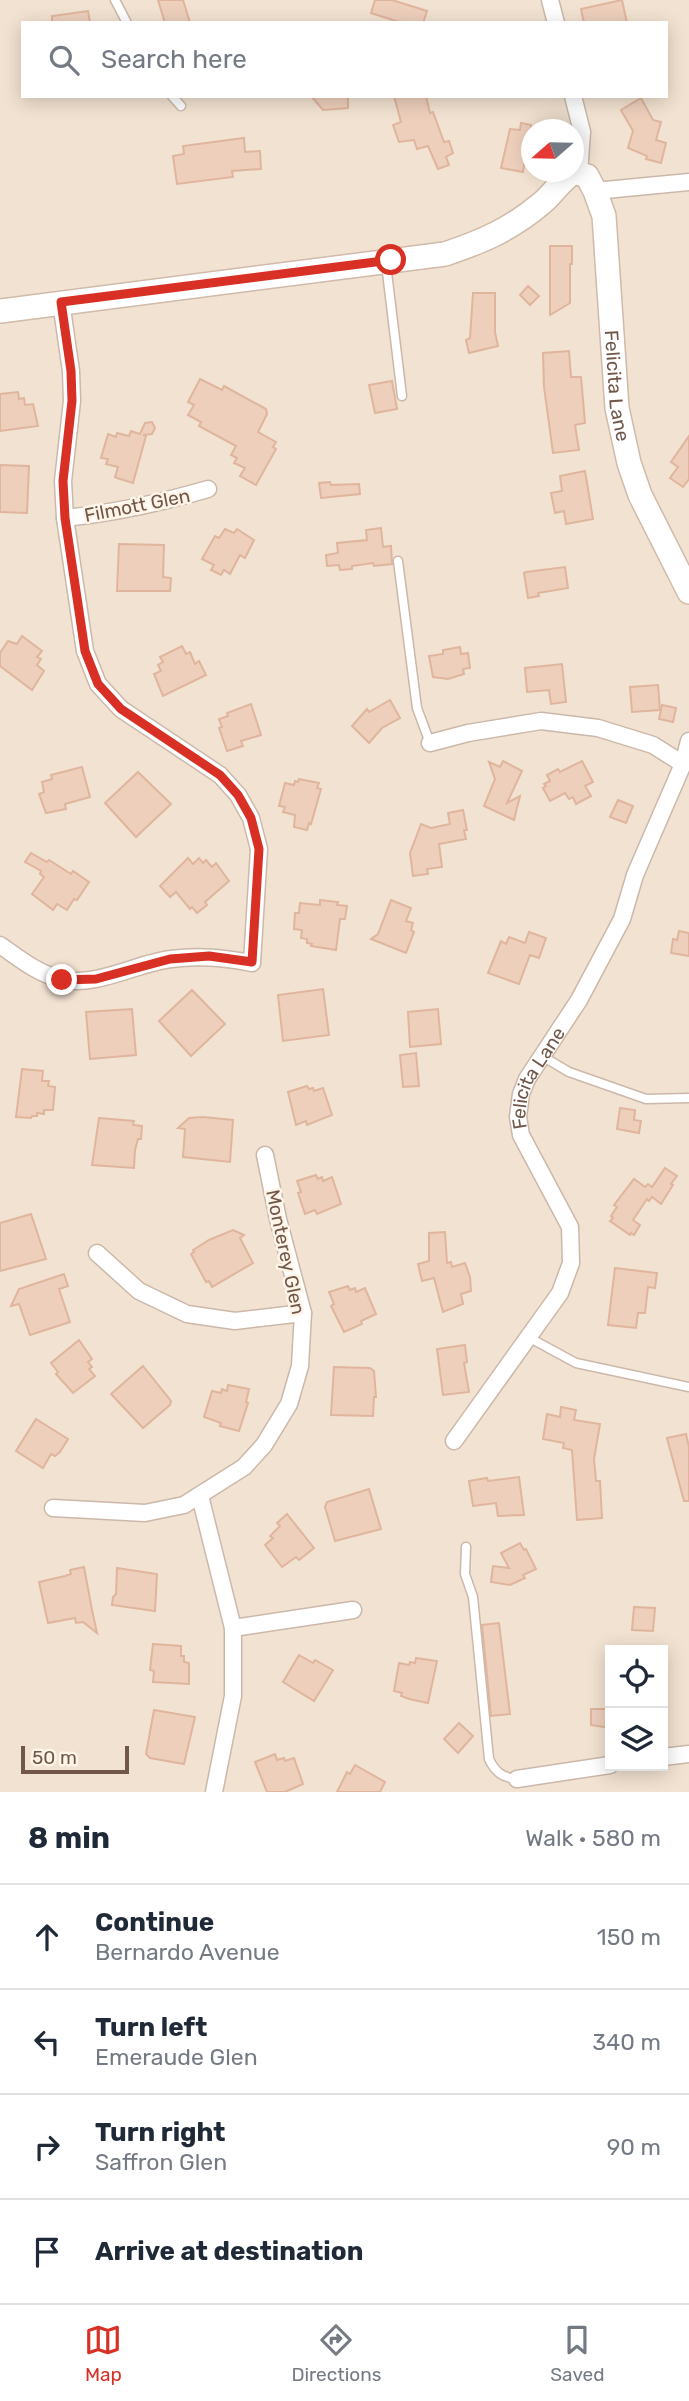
<!DOCTYPE html>
<html lang="en">
<head>
<meta charset="utf-8">
<style>
	:root { --surface:#fff; --page:#f2f2f3; --text:#1f2937; --muted:#747a83; --line:#e0e1e3; --accent:#d93025 }
	body { margin:0; font-family:Rubik,sans-serif; background:var(--page); color:var(--text) }
	.controls { position:absolute; right:21px; bottom:21px; display:grid; overflow:hidden; border-radius:0px; box-shadow:0 4px 18px #0003 }
	.controls button { width:63px; height:63px; display:grid; place-items:center; padding:0; border:0; border-bottom:2px solid var(--line); background:var(--surface); color:var(--text); font:35px sans-serif }
	.compass { position:absolute; left:521px; top:119px; width:63px; height:63px; border-radius:50%; background:var(--surface); box-shadow:0 4px 18px #0003; rotate:250deg }
	.scale { position:absolute; left:21px; bottom:18px; width:108px; box-sizing:border-box; padding-left:7px; border:4px solid #71574a; border-top:0; font-size:19px; line-height:24px; white-space:nowrap; color:#71574a; -webkit-text-stroke:5px #fef5e8; paint-order:stroke }
	.stop { position:absolute; width:21px; height:21px; margin:-16px; border:5px solid #d93025; border-radius:50%; background:#fff }
	.stop.end { background:#d93025; border-color:#fff; box-shadow:0 2px 7px #0008 }
	.list { margin:0; padding:0; list-style:none }
	h2 { display:flex; justify-content:space-between; align-items:center; height:91px; margin:0; padding:0 28px; font-size:30px }
	h2 small { font-size:23px; font-weight:400; color:var(--muted) }
	.list li { display:grid; grid-template-columns:46px 1fr auto; gap:21px; align-items:center; box-sizing:border-box; height:105px; padding:0 28px; border-top:2px solid var(--line) }
	.list b { display:block; font-size:26px; white-space:nowrap }
	.list p { margin:0; font-size:23px; white-space:nowrap; color:var(--muted) }
	.list em { font-size:23px; font-style:normal; color:var(--muted) }
	.icon { flex:none; width:38px; height:38px; fill:none; stroke:currentColor; stroke-width:2; stroke-linecap:round; stroke-linejoin:round }
	.map { position:relative; flex:none; width:689px; height:1792px; overflow:hidden }
	.search { position:absolute; background:var(--surface); box-shadow:0 4px 18px #0003; left:21px; right:21px; top:21px; height:77px; display:flex; align-items:center; gap:18px; box-sizing:border-box; padding:0 24px; border-radius:0px; color:var(--muted); font-size:26px }
	.sheet { height:511px; background:var(--surface) }
	nav { display:flex; justify-content:space-around; align-items:center; box-sizing:border-box; height:98px; border-top:2px solid var(--line); background:var(--surface); font-size:19px; color:var(--muted) }
	nav a { display:grid; justify-items:center; gap:4px }
	nav .on { color:var(--accent) }
	.map>svg:first-child { display:block }
	.residential { fill:#f2e2d1; fill-rule:evenodd }
	.building { fill:#eecfbc; stroke:#e0b59d; stroke-width:2 }
	.lines { fill:none; stroke-linecap:round; stroke-linejoin:round }
	.lane-casing { stroke:#cbb8aa; stroke-width:11 }
	.street-casing { stroke:#cbb8aa; stroke-width:19 }
	.secondary-casing { stroke:#d0baaa; stroke-width:26 }
	.lane { stroke:#fff; stroke-width:8 }
	.street { stroke:#fff; stroke-width:16 }
	.secondary { stroke:#fff; stroke-width:23 }
	.route { stroke:#d93025; stroke-width:9 }
	.labels { text-anchor:middle; stroke-width:5; stroke-linejoin:round; paint-order:stroke }
	.street-label { font-size:19px; fill:#71574a; stroke:#fef5e8 }
</style>
</head>
<body>
<div class="map">
<svg width="689" height="1792" viewBox="0 0 689 1792">
	<rect width="100%" height="100%" fill="#fbf1e2"/>
	<path class="residential" d="M0,0H689V1792H0ZM23,23H666V96H23ZM532,130H574V172H532ZM610,1650H663V1766H610Z"/>
	<g class="building">
		<path d="M158,0H183L190,23H165Z"/>
		<path d="M375,0H392L427,11L423,23H402L371,13Z"/>
		<path d="M622,0L627,23H584L581,9Z"/>
		<path d="M88,11L90,23H52V16Z"/>
		<path d="M311,96H348V108L323,110Z"/>
		<path d="M394,96H426L430,113L433,112L444,142L449,141L453,153L446,157L449,165L438,169L428,146L417,149L414,140L399,142L393,125L401,122Z"/>
		<path d="M641,98L653,120L661,122L656,140L666,143L661,163L646,159L647,156L628,148L633,131L621,110Z"/>
		<path d="M521,123L531,125V147L527,146L523,172L501,168L510,129L520,130Z"/>
		<path d="M244,138L245,152L260,151L261,169L232,171L233,177L177,184L173,156L184,154L183,146Z"/>
		<path d="M550,246H572V264H570V303L550,315Z"/>
		<path d="M528,286L539,296L530,305L520,295Z"/>
		<path d="M473,293H495V332L498,346L469,353L466,340L470,338Z"/>
		<path d="M569,351L571,377H581L585,423L575,425L579,450L553,453L544,387L543,353Z"/>
		<path d="M200,379L222,390L224,386L266,409L267,414L258,432L276,442L273,447L276,449L256,485L240,476L245,468L234,463L237,458L231,455L236,446L199,426L201,422L188,415L194,405L188,402Z"/>
		<path d="M392,381L397,409L375,413L369,385Z"/>
		<path d="M18,392L19,399L24,398L25,405L33,404L38,426L0,431V394Z"/>
		<path d="M152,422L155,428L152,434L143,435L146,436L133,483L117,478L115,477L118,467L106,464L108,459L101,458L108,434L116,437L117,433L129,436L131,431L140,434L145,423Z"/>
		<path d="M689,436V479L683,487L670,478L678,467L671,462Z"/>
		<path d="M0,465L29,466L27,513L0,512Z"/>
		<path d="M585,471L593,519L566,524L564,511L555,513L551,493L562,491L560,476Z"/>
		<path d="M330,482L331,485L359,484L360,494L321,498L319,483Z"/>
		<path d="M381,528L383,547L391,546L392,564L374,566L373,563L352,566V569L340,570L339,565L327,566L326,555L338,553L337,543L367,540L366,530Z"/>
		<path d="M225,529L234,533L237,529L254,540L245,558L240,555L230,574L224,570L221,575L211,570L214,565L202,559L215,536L219,538Z"/>
		<path d="M119,544L164,545L163,577L171,578L170,591H117Z"/>
		<path d="M565,567L568,588L538,593L539,596L528,598L524,573L526,572Z"/>
		<path d="M22,636L42,651L37,657L41,659L37,665L44,671L32,690L0,666V653L8,641L17,644Z"/>
		<path d="M182,646L186,654L190,652L195,664L199,661L206,675L163,696L154,674L161,671L158,665L163,662L160,657Z"/>
		<path d="M460,647L461,654L468,653L470,668L463,669L464,674L448,679L433,677L429,656L443,654V650Z"/>
		<path d="M562,664L566,702L551,704L549,690L527,692L525,668Z"/>
		<path d="M658,685L660,710L632,712L630,687Z"/>
		<path d="M390,700L400,718L382,728L369,743L352,726L367,709L369,712Z"/>
		<path d="M251,704L261,735L241,741L243,746L227,751L219,728L222,727L219,719L228,716L227,713Z"/>
		<path d="M662,705L676,708L673,722L659,719Z"/>
		<path d="M503,761L522,771L507,803L520,796L514,820L484,806L495,779L489,762L500,767Z"/>
		<path d="M582,761L593,782L585,786L591,796L576,804L573,797L569,799L565,793L550,801L543,788L546,786L544,784L550,781L547,775L558,769L560,772Z"/>
		<path d="M82,767L90,797L65,804L66,809L46,813L39,794L44,792L42,782L52,779L51,775Z"/>
		<path d="M138,772L171,804L136,837L105,803Z"/>
		<path d="M299,779L319,783L317,788L321,789L311,824L309,823L307,830L294,827L295,815L283,812L285,807L279,806L285,783L294,785L295,781L298,782Z"/>
		<path d="M618,800L633,806L626,823L610,817Z"/>
		<path d="M463,810L467,830H464L466,839L439,844L442,867L427,869L428,874L413,876L410,853L421,824L431,828L450,824L448,813Z"/>
		<path d="M31,853L47,862L49,860L71,874L73,871L89,882L77,900L74,899L67,910L57,904L53,910L32,894L44,877L40,874L41,871L25,862Z"/>
		<path d="M188,858L193,864L199,858L203,863L206,860L212,867L216,863L229,881L205,902L207,905L197,913L192,907L190,909L176,892L170,897L160,886Z"/>
		<path d="M320,900L338,902L337,905L347,906L345,919H340L336,950L311,946L312,944L307,943V939L301,938L302,930L294,929L295,913H299L300,903L320,905Z"/>
		<path d="M391,900L411,908L406,921L413,923L411,930L414,932L406,953L371,939L378,934Z"/>
		<path d="M679,931L689,933V956L671,953L673,939L677,940Z"/>
		<path d="M529,932L546,938L539,958L530,955L519,984L488,973L501,941L506,944L509,937L525,943Z"/>
		<path d="M323,989L329,1035L283,1041L278,995Z"/>
		<path d="M192,990L225,1024L191,1056L159,1021Z"/>
		<path d="M132,1009L136,1055L90,1059L86,1012Z"/>
		<path d="M438,1009L441,1044L410,1047L408,1012Z"/>
		<path d="M416,1053L419,1086L403,1087L400,1055Z"/>
		<path d="M22,1069L43,1071L42,1081H49L48,1086L55,1087L53,1110H44V1114L37,1113V1116H32L31,1118L16,1117Z"/>
		<path d="M307,1086L309,1089L313,1088L314,1091L323,1088L332,1115L307,1125L306,1121L296,1125L288,1092Z"/>
		<path d="M620,1108L635,1110L634,1120L641,1121L639,1133L617,1129Z"/>
		<path d="M203,1117L233,1120L230,1162L183,1157L185,1129L178,1128L189,1118Z"/>
		<path d="M99,1118L134,1121L133,1125L142,1126L141,1139H138L135,1150L134,1168L92,1165Z"/>
		<path d="M665,1168L677,1176L671,1184L673,1185L661,1204L652,1197L649,1201L647,1199L633,1220L640,1225L634,1235L631,1233L630,1235L610,1221L613,1218L611,1216L617,1207L614,1205L634,1179L645,1187L648,1184L652,1187Z"/>
		<path d="M316,1175L318,1179L322,1177L323,1181L332,1177L341,1204L317,1214L315,1210L305,1214L298,1193L301,1192L297,1181Z"/>
		<path d="M31,1214L46,1259L0,1271V1223Z"/>
		<path d="M233,1230L244,1235L240,1238L253,1263L212,1287L209,1281L206,1282L191,1254L194,1252L193,1250L209,1240Z"/>
		<path d="M445,1232L447,1263L451,1262L452,1267L465,1263L470,1277L471,1291L461,1294L463,1304L443,1312L434,1278L422,1281L418,1264L429,1261V1233Z"/>
		<path d="M615,1268L657,1273L655,1288L648,1287L645,1313H638L636,1328L608,1325Z"/>
		<path d="M64,1274L68,1286L59,1289L70,1322L30,1335L19,1304L11,1306L19,1289Z"/>
		<path d="M348,1286L350,1290L355,1288L356,1292L365,1288L376,1314L361,1321L362,1324L344,1332L331,1306L334,1304L329,1292Z"/>
		<path d="M79,1340L92,1359L88,1362L92,1367L89,1369L95,1376L73,1393L56,1374L58,1372L51,1363Z"/>
		<path d="M465,1345L467,1362L464,1363L469,1392L443,1395L437,1349Z"/>
		<path d="M143,1366L171,1401L170,1405L143,1428L111,1394Z"/>
		<path d="M334,1367L370,1368L374,1371L376,1397H374L373,1416L331,1415Z"/>
		<path d="M228,1385L249,1389L246,1402L248,1403L239,1431L220,1426L221,1423L204,1417L212,1391L221,1393L222,1389L227,1391Z"/>
		<path d="M561,1407L576,1410L574,1420L600,1424L594,1459L596,1481H600L602,1518L577,1520L572,1450L563,1448L564,1443L543,1439L547,1414L560,1417Z"/>
		<path d="M36,1419L68,1439L60,1452L55,1456L51,1454L43,1468L16,1451Z"/>
		<path d="M686,1434L689,1447V1501H684L667,1438Z"/>
		<path d="M519,1477L524,1515L498,1516L496,1503L473,1506L469,1481L487,1478L488,1481Z"/>
		<path d="M369,1489L381,1529L335,1541L325,1507L327,1502Z"/>
		<path d="M287,1514L314,1548L299,1560L296,1557L282,1567L265,1545L273,1538L270,1536L280,1526L277,1523Z"/>
		<path d="M520,1543L524,1550L526,1549L536,1569L523,1575L525,1578L510,1585L491,1582L493,1566L509,1568L501,1553Z"/>
		<path d="M84,1567L92,1610L97,1633L83,1622L76,1623L75,1618L48,1623L39,1582L65,1576L71,1574L70,1570Z"/>
		<path d="M117,1568L157,1574L155,1611L112,1605L113,1597L116,1594Z"/>
		<path d="M634,1607L655,1608L653,1631L632,1630Z"/>
		<path d="M499,1623L510,1714L491,1716L482,1625Z"/>
		<path d="M153,1644L181,1646V1656H184V1662L189,1663V1684L153,1682L154,1671L150,1670Z"/>
		<path d="M299,1655L313,1663L315,1660L333,1670L314,1701L283,1682Z"/>
		<path d="M416,1658L437,1661L428,1703L409,1699L401,1696L402,1693L394,1691L399,1663L409,1665L410,1662L415,1663Z"/>
		<path d="M591,1709H610V1728L591,1725Z"/>
		<path d="M154,1710L195,1717L184,1764L150,1758L146,1754Z"/>
		<path d="M459,1723L473,1736L458,1753L444,1739Z"/>
		<path d="M275,1754L277,1760L284,1758L285,1761L294,1758L303,1784L285,1792H267L255,1762Z"/>
		<path d="M355,1765L385,1782L380,1792H337L347,1772L350,1774Z"/>
	</g>
	<g class="lines">
		<g class="lane-casing">
			<g id="lane">
				<path d="M115,0L127,23"/>
				<path d="M172,96L181,106"/>
				<path d="M386,264L402,396"/>
				<path d="M398,561L417,708L430,743"/>
				<path d="M542,1056L569,1072L646,1099L689,1098"/>
				<path d="M528,1337L576,1363L689,1387"/>
				<path d="M466,1547L465,1574L473,1597L489,1759C495,1772 503,1778 517,1779"/>
			</g>
		</g>
		<g class="street-casing">
			<g id="street">
				<path d="M550,0L556,23"/>
				<path d="M573,96L582,132L579,173"/>
				<path d="M595,191L689,182"/>
				<path d="M65,518C114,513 160,503 208,489"/>
				<path d="M430,743L468,733L541,721L598,728L653,745L683,764"/>
				<path d="M0,945C19,958 38,974 61,979C95,988 137,963 171,959C199,955 224,958 252,963L259,849L251,818L238,795L220,775L121,709L98,684L85,651L65,518L63,481L72,401L71,371L61,302"/>
				<path d="M97,1253L139,1291L187,1314L235,1321L303,1313"/>
				<path id="s1" d="M454,1441L560,1293L571,1263L570,1227L521,1135L518,1117L521,1094L527,1079L579,1000L622,919L635,875L683,764L689,741"/>
				<path d="M200,1496L233,1628V1696L214,1792"/>
				<path d="M53,1508L145,1513L184,1505L244,1467L264,1445L289,1404L300,1366L303,1313L278,1219L265,1155"/>
				<path d="M233,1628L353,1610"/>
				<path d="M663,1757L689,1754"/>
				<path d="M517,1779L610,1765"/>
			</g>
		</g>
		<g class="secondary-casing">
			<g id="secondary">
				<path id="s2" d="M0,311L445,254C484,241 511,229 542,203C554,193 561,180 574,172L587,176L595,191L604,216L617,408L629,463L640,495L689,592"/>
			</g>
		</g>
		<use href="#lane" class="lane"/>
		<use href="#street" class="street"/>
		<use href="#secondary" class="secondary"/>
	</g>
	<g class="lines">
		<path class="route" d="M62,980L96,979L170,959L209,956L252,962L259,849L251,818L238,795L220,775L121,709L98,684L85,651L65,518L63,481L72,401L71,371L61,302L391,260"/>
	</g>
	<g class="labels">
		<g class="street-label">
			<text dy="7" stroke="none"><textPath href="#s2" startOffset="831">Felicita Lane</textPath></text>
			<text transform="translate(137 505) rotate(-11)" y="7">Filmott Glen</text>
			<text dy="7" stroke="none"><textPath href="#s1" startOffset="416">Felicita Lane</textPath></text>
			<text transform="translate(286 1252) rotate(78)" y="7">Monterey Glen</text>
		</g>
	</g>
</svg>
<div class="controls">
<button><svg class="icon" aria-label="locate" viewBox="0 0 24 24"><circle cx="12" cy="12" r="6"/><path d="M12 2v4M12 18v4M2 12h4M18 12h4"/></svg></button>
<button><svg class="icon" aria-label="layers" viewBox="0 0 24 24"><path d="M12 4l9 5-9 5-9-5zM3 14l9 5 9-5"/></svg></button>
</div>
<svg class="compass" viewBox="-18 -18 36 36"><path d="M0-13l5 13h-10z" fill="#e53935"/><path d="M0 13l5-13h-10z" fill="#747a83"/></svg>
<div class="scale">50 m</div>
<div class="stop" style="left:391px;top:260px"></div>
<div class="stop end" style="left:62px;top:980px"></div>
<div class="search"><svg class="icon" aria-label="search" viewBox="0 0 24 24"><circle cx="10" cy="10" r="6"/><path d="M15 15l6 6"/></svg>Search here</div>
</div>
<section class="sheet">
<h2>8 min<small>Walk · 580 m</small></h2>
<ul class="list">
<li><svg class="icon" aria-label="ahead" viewBox="0 0 24 24"><path d="M12 20V5M6 11l6-6 6 6"/></svg><div><b>Continue</b><p>Bernardo Avenue</p></div><em>150 m</em></li>
<li><svg class="icon" aria-label="left" viewBox="0 0 24 24"><path d="M17 20v-9H6M10 6l-5 5 5 5"/></svg><div><b>Turn left</b><p>Emeraude Glen</p></div><em>340 m</em></li>
<li><svg class="icon" aria-label="right" viewBox="0 0 24 24"><path d="M7 20v-9h11M14 6l5 5-5 5"/></svg><div><b>Turn right</b><p>Saffron Glen</p></div><em>90 m</em></li>
<li><svg class="icon" aria-label="arrive" viewBox="0 0 24 24"><path d="M6 21V4h12l-3 4 3 4H6"/></svg><div><b>Arrive at destination</b></div></li>
</ul>
</section>
<nav>
<a class="on"><svg class="icon" aria-label="map" viewBox="0 0 24 24"><path d="M3 6l6-2 6 2 6-2v14l-6 2-6-2-6 2zM9 4v14M15 6v14"/></svg>Map</a>
<a><svg class="icon" aria-label="directions" viewBox="0 0 24 24"><path d="M12 3l9 9-9 9-9-9zM9 14v-3h6M13 9l2 2-2 2"/></svg>Directions</a>
<a><svg class="icon" aria-label="saved" viewBox="0 0 24 24"><path d="M7 4h10v16l-5-4-5 4z"/></svg>Saved</a>
</nav>
</body>
</html>
